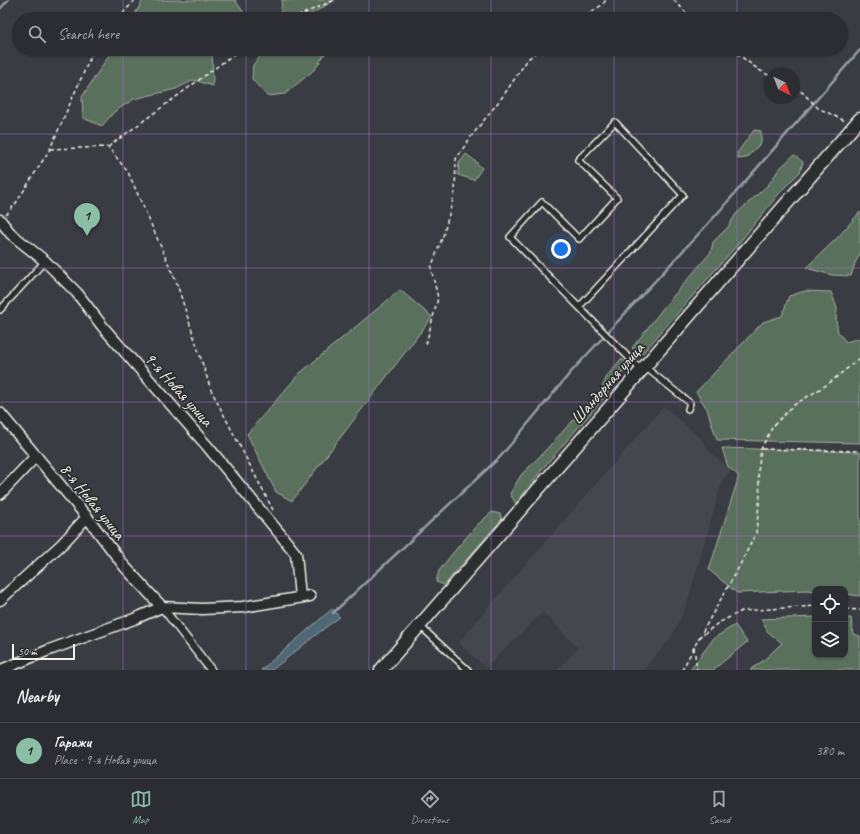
<!DOCTYPE html>
<html lang="en">
<head>
<meta charset="utf-8">
<style>
	:root { --surface:#2b2d32; --page:#37393e; --text:#f1f3f6; --muted:#a6a8ac; --line:#47494d; --accent:#8abfa5 }
	body { margin:0; font-family:Caveat,sans-serif; background:var(--page); color:var(--text) }
	.controls { position:absolute; right:12px; bottom:12px; display:grid; overflow:hidden; border-radius:8px; box-shadow:0 1px 3px #0004 }
	.controls button { width:36px; height:36px; display:grid; place-items:center; padding:0; border:0; border-bottom:1px solid var(--line); background:var(--surface); color:var(--text); font:20px sans-serif }
	.compass { position:absolute; left:764px; top:68px; width:36px; height:36px; border-radius:50%; background:var(--surface); box-shadow:0 1px 3px #0004; rotate:137deg }
	.scale { position:absolute; left:12px; bottom:10px; width:63px; box-sizing:border-box; padding-left:4px; border:2px solid #f4f1e8; border-top:0; font-size:11px; line-height:14px; white-space:nowrap; color:#f4f1e8; -webkit-text-stroke:3px #2a2d2e; paint-order:stroke }
	.you { position:absolute; left:561px; top:249px; width:14px; height:14px; margin:-10px; border:3px solid #fff; border-radius:50%; background:#1a73e8; box-shadow:0 0 0 6px #1a73e833 }
	.badge { display:grid; place-items:center; width:26px; height:26px; border-radius:50%; background:var(--accent); color:#111; font-size:13px; font-weight:700 }
	.pin { position:absolute; translate:-50% -33px; filter:drop-shadow(0 1px 2px #0008) }
	.pin::after { content:''; position:absolute; top:21px; width:14px; height:12px; background:inherit; clip-path:polygon(0 0,100% 0,50% 100%) }
	.list { margin:0; padding:0; list-style:none }
	h2 { display:flex; justify-content:space-between; align-items:center; height:52px; margin:0; padding:0 16px; font-size:17px }
	h2 small { font-size:13px; font-weight:400; color:var(--muted) }
	.list li { display:grid; grid-template-columns:26px 1fr auto; gap:12px; align-items:center; box-sizing:border-box; height:56px; padding:0 16px; border-top:1px solid var(--line) }
	.list b { display:block; font-size:15px; white-space:nowrap }
	.list p { margin:0; font-size:13px; white-space:nowrap; color:var(--muted) }
	.list em { font-size:13px; font-style:normal; color:var(--muted) }
	.icon { flex:none; width:22px; height:22px; fill:none; stroke:currentColor; stroke-width:2; stroke-linecap:round; stroke-linejoin:round }
	.map { position:relative; flex:none; width:860px; height:670px; overflow:hidden }
	.search { position:absolute; background:var(--surface); box-shadow:0 1px 3px #0004; left:12px; right:12px; top:12px; height:44px; display:flex; align-items:center; gap:10px; box-sizing:border-box; padding:0 14px; border-radius:22px; color:var(--muted); font-size:15px }
	.sheet { height:108px; background:var(--surface) }
	nav { display:flex; justify-content:space-around; align-items:center; box-sizing:border-box; height:56px; border-top:1px solid var(--line); background:var(--surface); font-size:11px; color:var(--muted) }
	nav a { display:grid; justify-items:center; gap:2px }
	nav .on { color:var(--accent) }
	.map>svg:first-child { display:block }
	.built { fill:#444650 }
	.green { fill:#59705c; stroke:#a6b0a2 }
	.water { fill:#506875; stroke:#929fa3 }
	.lines { fill:none; stroke-linecap:round; stroke-linejoin:round }
	.stream { stroke:#929fa3; stroke-width:2.5 }
	.service-casing { stroke:#f4f1e8; stroke-width:8 }
	.pedestrian-casing { stroke:#f4f1e8; stroke-width:10 }
	.minor-casing { stroke:#f4f1e8; stroke-width:13 }
	.tertiary-casing { stroke:#f4f1e8; stroke-width:15 }
	.path { stroke:#f4f1e8; stroke-width:1.5; stroke-dasharray:4 3; stroke-linecap:butt }
	.service { stroke:#2a2d2e; stroke-width:5 }
	.pedestrian { stroke:#2a2d2e; stroke-width:7 }
	.minor { stroke:#2a2d2e; stroke-width:10 }
	.tertiary { stroke:#2a2d2e; stroke-width:12 }
	.grid { fill:none; stroke:#a571cd; stroke-width:1; stroke-opacity:0.55 }
	.labels { text-anchor:middle; stroke-width:3.5; stroke-linejoin:round; paint-order:stroke }
	.street-label { font-size:17px; fill:#f4f1e8; stroke:#2a2d2e }
</style>
</head>
<body>
<div class="map">
<svg width="860" height="670" viewBox="0 0 860 670">
	<rect width="100%" height="100%" fill="#393c42"/>
	<filter id="ink" filterUnits="userSpaceOnUse"><feTurbulence type="fractalNoise" baseFrequency=".025" numOctaves="2"/><feDisplacementMap in="SourceGraphic" scale="8" xChannelSelector="R" yChannelSelector="G"/><feConvolveMatrix kernelMatrix="1 2 1 2 8 2 1 2 1" color-interpolation-filters="sRGB"/></filter>
	<g filter="url(#ink)">
		<path class="built" d="M664,406L701,439L711,453L731,471L723,479L687,604L671,638L643,670H557L578,648L543,612L486,668L458,643L500,594Z"/>
		<g class="green">
			<path d="M143,0H235L248,19H132Z"/>
			<path d="M282,0H335L303,19H280Z"/>
			<path d="M113,49H212L213,86L194,80L176,89L134,99L114,112L102,126L83,118L82,97Z"/>
			<path d="M272,49H328L315,69L285,94L267,96L252,79L253,65L264,52Z"/>
			<path d="M754,130L761,131V143L746,158L738,159L737,153Z"/>
			<path d="M466,154L474,160L482,168L474,180L458,175L459,163Z"/>
			<path d="M794,155L803,162L800,172L782,190L738,244L641,355L632,348L664,307L711,252L713,242L728,227L736,214L769,184L779,169Z"/>
			<path d="M860,212V254L855,263L851,276L832,275L806,268L839,236Z"/>
			<path d="M400,290L432,317L292,501L276,492L247,434L299,374Z"/>
			<path d="M805,291L831,292L837,308L836,320L838,332L846,342L860,338V443L717,440L707,409L696,392L763,322L782,316L789,296Z"/>
			<path d="M621,359L629,364L626,371L616,377L612,387L597,406L543,468L516,504L510,494L521,475L541,455L601,390L607,376Z"/>
			<path d="M722,448L860,452V596L845,594V589H815V591L807,590L737,593L709,570L739,476L728,467Z"/>
			<path d="M492,512L500,514L502,519L444,585L436,582L439,571L452,554L477,525Z"/>
			<path d="M815,617V655H845V618H851L853,634L860,636V670H750L764,660L782,643L768,632L761,619Z"/>
			<path d="M735,625L747,642L713,670H690L714,638Z"/>
		</g>
		<path class="water" d="M332,609L340,617L326,627L272,670H261Z"/>
		<g class="lines">
			<g class="stream">
				<path d="M0,9L8,0"/>
				<path d="M333,613L501,456L571,372L716,215L860,50"/>
			</g>
			<g class="service-casing">
				<g id="service">
					<path d="M579,307L683,195L615,122L578,160L617,198L579,239L542,202L510,237L641,370"/>
					<path d="M0,310L45,261"/>
					<path d="M645,367L690,403L688,409"/>
					<path d="M420,626L468,670"/>
				</g>
			</g>
			<g class="pedestrian-casing">
				<path id="pedestrian" d="M162,607L211,670"/>
			</g>
			<g class="minor-casing">
				<g id="minor">
					<path d="M0,220L11,234L45,261L77,293L103,327L208,447L280,534L296,554L300,597"/>
					<path d="M0,413L87,517L125,567L162,607"/>
					<path d="M0,494L36,456"/>
					<path d="M0,600L62,544L87,517"/>
					<path d="M1,670L49,650L134,619L162,607L202,609L243,607L310,596"/>
				</g>
			</g>
			<g class="tertiary-casing">
				<path id="tertiary" d="M381,670L860,119"/>
			</g>
			<g class="path">
				<path d="M674,0L692,19"/>
				<path d="M118,19L135,0"/>
				<path d="M291,19L335,0"/>
				<path d="M580,19L602,5L606,0"/>
				<path d="M731,49L759,70L770,76"/>
				<path d="M794,89L802,92L818,108L845,121"/>
				<path d="M108,147L241,49"/>
				<path d="M50,149L108,147L128,172L176,281L211,390L273,510"/>
				<path d="M6,215L16,203L50,149L94,49"/>
				<path d="M426,344L438,298L431,268L444,233L455,192L456,159L470,138L503,96L528,59L540,49"/>
				<path d="M762,449L860,451"/>
				<path d="M845,609L860,610"/>
				<path d="M699,638L739,567L756,533L760,495L758,472L761,449L773,426L794,405L828,384L860,358"/>
				<path d="M694,647L697,670"/>
				<path d="M682,670L699,638L718,623L742,611L815,606"/>
			</g>
			<use href="#service" class="service"/>
			<use href="#pedestrian" class="pedestrian"/>
			<use href="#minor" class="minor"/>
			<use href="#tertiary" class="tertiary"/>
		</g>
	</g>
	<path class="grid" d="M123,0V19M246,0V19M369,0V19M491,0V19M614,0V19M737,0V19M123,49V670M246,49V670M369,49V670M491,49V670M614,49V670M737,49V670M0,134H860M0,268H860M0,402H860M0,536H860"/>
	<g class="labels">
		<g class="street-label">
			<text transform="translate(607 383) rotate(-49)" y="6">Шандорная улица</text>
			<text transform="translate(179 389) rotate(48)" y="6">9-я Новая улица</text>
			<text transform="translate(93 501) rotate(51)" y="6">8-я Новая улица</text>
		</g>
	</g>
</svg>
<div class="controls">
<button><svg class="icon" aria-label="locate" viewBox="0 0 24 24"><circle cx="12" cy="12" r="6"/><path d="M12 2v4M12 18v4M2 12h4M18 12h4"/></svg></button>
<button><svg class="icon" aria-label="layers" viewBox="0 0 24 24"><path d="M12 4l9 5-9 5-9-5zM3 14l9 5 9-5"/></svg></button>
</div>
<svg class="compass" viewBox="-18 -18 36 36"><path d="M0-13l5 13h-10z" fill="#e53935"/><path d="M0 13l5-13h-10z" fill="#a6a8ac"/></svg>
<div class="scale">50 m</div>
<div class="you"></div>
<div class="pin badge" style="left:87px;top:236px">1</div>
<div class="search"><svg class="icon" aria-label="search" viewBox="0 0 24 24"><circle cx="10" cy="10" r="6"/><path d="M15 15l6 6"/></svg>Search here</div>
</div>
<section class="sheet">
<h2>Nearby<small></small></h2>
<ul class="list">
<li><span class="badge">1</span><div><b>Гаражи</b><p>Place · 9-я Новая улица</p></div><em>380 m</em></li>
</ul>
</section>
<nav>
<a class="on"><svg class="icon" aria-label="map" viewBox="0 0 24 24"><path d="M3 6l6-2 6 2 6-2v14l-6 2-6-2-6 2zM9 4v14M15 6v14"/></svg>Map</a>
<a><svg class="icon" aria-label="directions" viewBox="0 0 24 24"><path d="M12 3l9 9-9 9-9-9zM9 14v-3h6M13 9l2 2-2 2"/></svg>Directions</a>
<a><svg class="icon" aria-label="saved" viewBox="0 0 24 24"><path d="M7 4h10v16l-5-4-5 4z"/></svg>Saved</a>
</nav>
</body>
</html>
